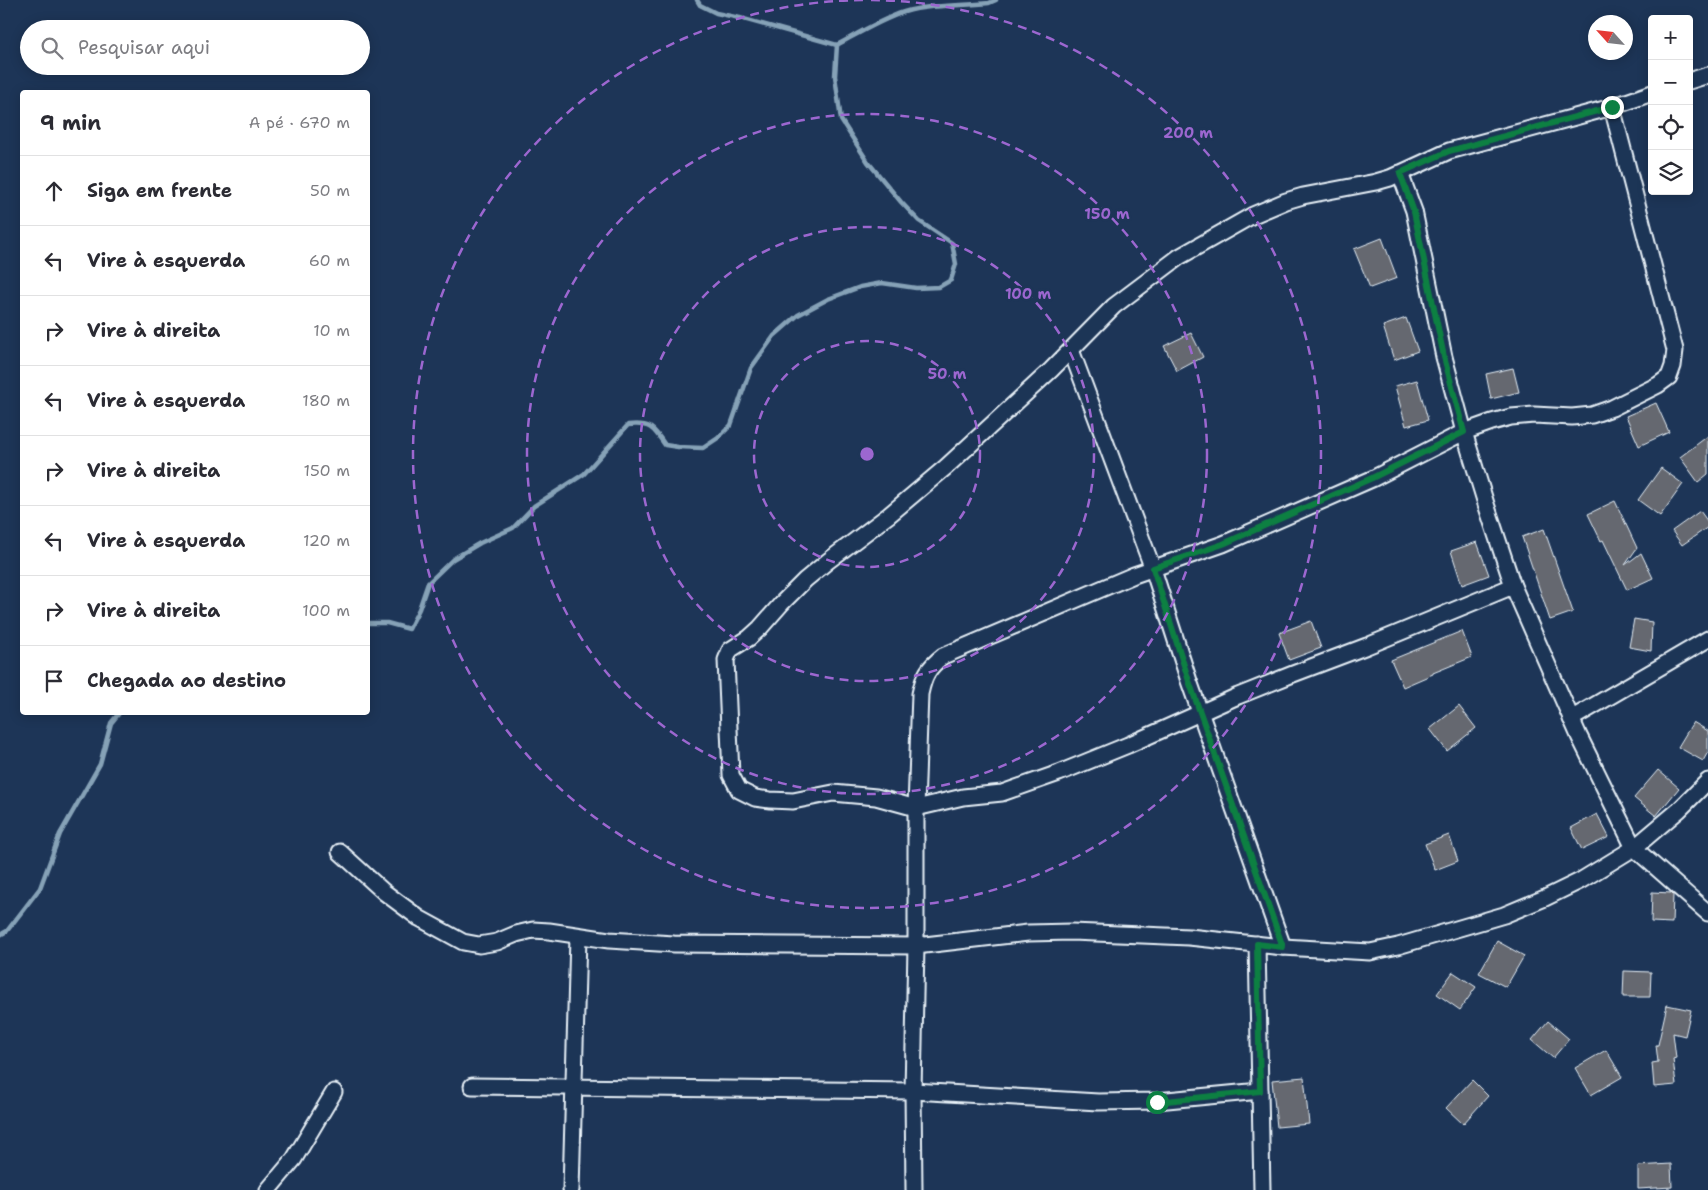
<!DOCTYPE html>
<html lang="pt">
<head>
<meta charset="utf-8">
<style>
	:root { --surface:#fff; --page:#f7f7f7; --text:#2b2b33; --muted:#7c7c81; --line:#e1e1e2 }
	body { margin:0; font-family:"Shantell Sans",sans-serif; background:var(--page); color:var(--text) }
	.controls { position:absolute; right:15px; top:15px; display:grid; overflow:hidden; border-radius:5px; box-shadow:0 2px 12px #0003 }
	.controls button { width:45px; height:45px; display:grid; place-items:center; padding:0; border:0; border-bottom:1px solid var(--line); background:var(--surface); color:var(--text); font:25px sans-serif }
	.compass { position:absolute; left:1588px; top:15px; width:45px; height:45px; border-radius:50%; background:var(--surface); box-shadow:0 2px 12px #0003; rotate:297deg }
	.stop { position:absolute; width:15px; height:15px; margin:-11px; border:4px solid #0b8043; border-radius:50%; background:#fff }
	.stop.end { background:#0b8043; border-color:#fff; box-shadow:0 1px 5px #0008 }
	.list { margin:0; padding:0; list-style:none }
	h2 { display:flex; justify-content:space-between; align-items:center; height:65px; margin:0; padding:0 20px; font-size:21px }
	h2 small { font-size:16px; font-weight:400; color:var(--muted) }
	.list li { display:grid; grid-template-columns:32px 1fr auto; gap:15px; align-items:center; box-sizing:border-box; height:70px; padding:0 20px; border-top:1px solid var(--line) }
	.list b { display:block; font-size:19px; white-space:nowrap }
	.list em { font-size:16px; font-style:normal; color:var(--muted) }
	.icon { flex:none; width:28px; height:28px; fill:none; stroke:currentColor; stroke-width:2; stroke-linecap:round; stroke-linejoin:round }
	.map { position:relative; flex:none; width:1708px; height:1190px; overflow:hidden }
	.search { position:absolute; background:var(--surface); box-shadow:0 2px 12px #0003; left:20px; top:20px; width:350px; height:55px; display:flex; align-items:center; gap:12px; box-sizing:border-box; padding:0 18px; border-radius:28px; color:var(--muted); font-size:19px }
	.panel { position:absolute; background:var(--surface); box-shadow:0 2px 12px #0003; left:20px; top:90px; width:350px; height:625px; border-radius:5px }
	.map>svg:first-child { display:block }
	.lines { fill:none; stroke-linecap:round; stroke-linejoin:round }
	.stream { stroke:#86a2b7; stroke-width:4.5 }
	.building { fill:#656870; stroke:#e8f1f8 }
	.street-casing { stroke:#e8f1f8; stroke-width:19 }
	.street { stroke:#1d3557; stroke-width:15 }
	.route { stroke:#0b8043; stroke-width:6 }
	.ring { fill:none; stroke:#9c67d0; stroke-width:2.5; stroke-dasharray:9 6 }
	.centre { fill:#9c67d0; stroke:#1d3557; stroke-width:2.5 }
	.ring-label { font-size:15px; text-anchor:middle; font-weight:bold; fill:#9c67d0; stroke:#1d3557; stroke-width:5; stroke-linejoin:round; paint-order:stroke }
</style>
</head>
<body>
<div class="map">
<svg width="1708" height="1190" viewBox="0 0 1708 1190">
	<rect width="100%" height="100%" fill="#1d3557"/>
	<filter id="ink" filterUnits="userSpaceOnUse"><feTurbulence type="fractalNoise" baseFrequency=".02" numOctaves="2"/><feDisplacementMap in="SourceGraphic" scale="10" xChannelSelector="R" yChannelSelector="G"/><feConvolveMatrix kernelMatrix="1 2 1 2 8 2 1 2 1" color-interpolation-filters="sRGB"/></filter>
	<g filter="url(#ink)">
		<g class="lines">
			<g class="stream">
				<path d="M697,0L700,5L716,13L740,18L837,45C859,33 880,20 904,12C931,4 961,6 989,3L996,0"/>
				<path d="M368,623H387L409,629L419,609L428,583L453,559L480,543L513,528L534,506L584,474L628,425C650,423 653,427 665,445L678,447L703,448L718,438L731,425L751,368L774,336L798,315L828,299L860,287L882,283L916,288L939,287L951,280L956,264L952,243L919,221L901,202L868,162L841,120L835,76L837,45"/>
				<path d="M0,935L7,931L40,888L60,834L100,764L111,723L120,712"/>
			</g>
		</g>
		<g class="building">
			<path d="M1382,238L1397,278L1370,288L1354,249Z"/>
			<path d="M1406,318L1418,351L1394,360L1383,326Z"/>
			<path d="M1191,333L1203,357L1177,371L1164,346Z"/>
			<path d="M1513,368L1519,392L1491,399L1486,374Z"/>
			<path d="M1417,380L1428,420L1406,426L1395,386Z"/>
			<path d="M1656,403L1669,432L1639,446L1626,416Z"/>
			<path d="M1708,436V474L1698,482L1680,457Z"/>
			<path d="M1661,468L1683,484L1660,516L1638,500Z"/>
			<path d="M1615,501L1637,548L1625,565L1641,553L1653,578L1627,590L1603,540L1601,541L1588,514Z"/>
			<path d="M1700,511L1708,522V527L1682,545L1672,531Z"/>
			<path d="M1544,529L1573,612L1550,620L1522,537Z"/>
			<path d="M1477,542L1489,575L1462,585L1451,551Z"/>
			<path d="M1634,619L1652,622L1651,651L1629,647Z"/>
			<path d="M1311,621L1321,648L1289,660L1279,633Z"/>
			<path d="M1462,631L1472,657L1433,673V674L1403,687L1391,660Z"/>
			<path d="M1459,706L1476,728L1447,751L1430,729Z"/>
			<path d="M1693,722L1708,731V752L1703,761L1678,747Z"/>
			<path d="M1658,770L1679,788L1656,816L1634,798Z"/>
			<path d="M1597,814L1609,837L1582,850L1571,828Z"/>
			<path d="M1449,835L1458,861L1435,870L1425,844Z"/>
			<path d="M1652,892L1671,893L1673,895L1672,923L1651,922Z"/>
			<path d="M1497,941L1524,956L1506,987L1479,973Z"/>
			<path d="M1624,971L1651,972L1650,997H1623Z"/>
			<path d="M1453,972L1476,987L1460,1010L1437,994Z"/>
			<path d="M1667,1005L1691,1010L1685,1036L1673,1033L1676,1058L1673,1059L1676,1085L1654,1087L1652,1063L1658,1062L1656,1045H1658Z"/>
			<path d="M1548,1021L1569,1039L1553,1058L1532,1040Z"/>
			<path d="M1606,1050L1622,1077L1591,1095L1575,1068Z"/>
			<path d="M1304,1077L1309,1124L1277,1127L1272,1080Z"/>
			<path d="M1472,1080L1488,1096L1463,1124L1446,1108Z"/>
			<path d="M1671,1164L1672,1187L1638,1189V1166Z"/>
		</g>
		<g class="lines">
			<g class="street-casing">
				<g id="street">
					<path d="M1689,81L1708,75"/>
					<path d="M1400,173L1414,211L1444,357L1464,432L1486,504L1513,586L1367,646L1293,674L1238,696L1128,745L1059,773L1002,793L963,797L916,808L876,797L833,793L793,801L770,800L755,798L739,790L731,775L726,660L730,650L749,638L760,628L782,603L805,580L828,561L889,515L946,467L1051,370L1114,306L1179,257L1253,215L1286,201L1303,196L1376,182L1390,178L1449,151L1612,107L1652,93"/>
					<path d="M1071,350L1153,569L1189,681L1283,947"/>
					<path d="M1513,586L1579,736L1634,848L1708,913"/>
					<path d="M1571,719L1708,639"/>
					<path d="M340,852L384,892L419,918L463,942L479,945L497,942L516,934L533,930L549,931L609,940L674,944L916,946L1028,933L1072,932L1189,937L1283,947L1370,952L1398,946L1504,915L1545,898L1580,881L1634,848L1679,810L1708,781"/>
					<path d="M1257,944L1262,1190"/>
					<path d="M472,1086L913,1091L1098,1102L1157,1101L1260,1091"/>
					<path d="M268,1190L294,1159L334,1092"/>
					<path d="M571,1190L578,937"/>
					<path d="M914,1190L913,1091L916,946V808L920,694C924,675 928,668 943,656L1134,575L1223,544L1372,479L1464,432L1492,422L1511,417L1534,415L1572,417L1592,415L1612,408L1658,385L1669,377L1673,366L1675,350L1612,107"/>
				</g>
			</g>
			<use href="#street" class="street"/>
		</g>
	</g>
	<g class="lines" filter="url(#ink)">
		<path class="route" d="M1157,1102L1260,1091L1257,944L1283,947L1189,681L1153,568L1223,544L1372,478L1464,432L1444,357L1414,212L1400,173L1449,151L1612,107"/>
	</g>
	<g class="ring">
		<circle cx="867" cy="454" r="113"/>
		<circle cx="867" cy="454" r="227"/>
		<circle cx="867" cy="454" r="340"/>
		<path d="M871 0A454 454 0 1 1 863 0"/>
	</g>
	<circle cx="867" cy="454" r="8" class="centre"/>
	<g class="ring-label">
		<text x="1188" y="138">200 m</text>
		<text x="1107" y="219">150 m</text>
		<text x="1028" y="299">100 m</text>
		<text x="947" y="379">50 m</text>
	</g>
</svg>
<div class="controls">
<button>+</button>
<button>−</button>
<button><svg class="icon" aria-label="locate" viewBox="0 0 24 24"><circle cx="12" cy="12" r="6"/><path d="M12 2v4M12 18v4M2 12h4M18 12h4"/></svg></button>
<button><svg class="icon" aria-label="layers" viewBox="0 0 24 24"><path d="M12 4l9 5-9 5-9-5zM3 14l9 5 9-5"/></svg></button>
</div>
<svg class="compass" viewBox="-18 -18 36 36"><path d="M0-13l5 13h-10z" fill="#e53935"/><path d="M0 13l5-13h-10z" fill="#7c7c81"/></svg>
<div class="stop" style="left:1157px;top:1102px"></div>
<div class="stop end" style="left:1612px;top:107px"></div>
<div class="search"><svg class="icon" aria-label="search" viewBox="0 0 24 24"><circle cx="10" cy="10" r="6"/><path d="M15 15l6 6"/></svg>Pesquisar aqui</div>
<section class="panel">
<h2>9 min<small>A pé · 670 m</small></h2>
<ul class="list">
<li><svg class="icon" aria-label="ahead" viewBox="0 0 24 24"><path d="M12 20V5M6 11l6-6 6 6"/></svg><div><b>Siga em frente</b></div><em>50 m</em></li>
<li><svg class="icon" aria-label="left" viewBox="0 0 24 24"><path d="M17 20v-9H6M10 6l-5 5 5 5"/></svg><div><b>Vire à esquerda</b></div><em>60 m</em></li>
<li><svg class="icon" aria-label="right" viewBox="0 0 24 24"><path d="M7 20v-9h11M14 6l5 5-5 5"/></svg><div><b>Vire à direita</b></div><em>10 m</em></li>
<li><svg class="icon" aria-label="left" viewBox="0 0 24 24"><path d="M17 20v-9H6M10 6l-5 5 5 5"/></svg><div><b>Vire à esquerda</b></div><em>180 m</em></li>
<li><svg class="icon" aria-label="right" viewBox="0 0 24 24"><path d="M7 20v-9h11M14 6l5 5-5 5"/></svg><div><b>Vire à direita</b></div><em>150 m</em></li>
<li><svg class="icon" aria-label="left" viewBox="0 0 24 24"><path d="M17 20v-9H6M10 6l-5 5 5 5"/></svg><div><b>Vire à esquerda</b></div><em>120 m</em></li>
<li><svg class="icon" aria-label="right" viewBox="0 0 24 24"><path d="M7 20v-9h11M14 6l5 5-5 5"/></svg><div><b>Vire à direita</b></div><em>100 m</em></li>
<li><svg class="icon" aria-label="arrive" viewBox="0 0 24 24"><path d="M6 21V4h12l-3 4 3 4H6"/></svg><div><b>Chegada ao destino</b></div></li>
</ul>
</section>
</div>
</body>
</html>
